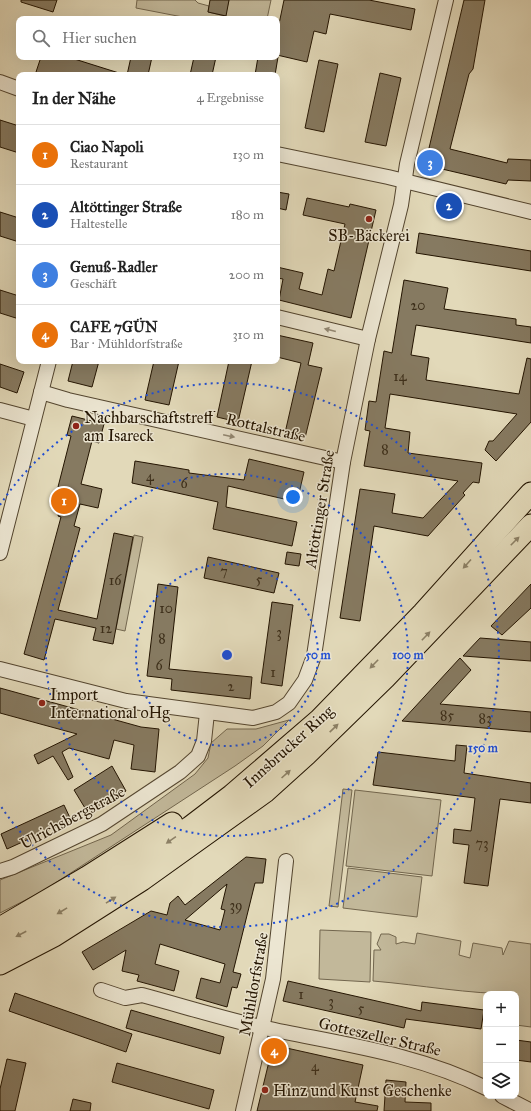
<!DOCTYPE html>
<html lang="de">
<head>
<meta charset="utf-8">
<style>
	:root { --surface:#fff; --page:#f6f6f6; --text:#222; --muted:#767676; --line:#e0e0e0; --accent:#111827 }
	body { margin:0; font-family:"IM FELL Great Primer",serif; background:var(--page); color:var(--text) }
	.controls { position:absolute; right:12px; bottom:12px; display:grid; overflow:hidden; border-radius:8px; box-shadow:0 4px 16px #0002 }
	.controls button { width:36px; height:36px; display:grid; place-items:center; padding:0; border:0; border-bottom:1px solid var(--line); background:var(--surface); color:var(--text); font:20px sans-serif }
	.you { position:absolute; left:293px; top:497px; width:14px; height:14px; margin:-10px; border:3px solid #fff; border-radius:50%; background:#1a73e8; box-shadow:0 0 0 6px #1a73e833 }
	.badge { display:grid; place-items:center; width:26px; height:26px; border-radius:50%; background:var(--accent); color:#fff; font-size:13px; font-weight:700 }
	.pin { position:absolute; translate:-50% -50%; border:2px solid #fff; box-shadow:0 1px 4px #0006 }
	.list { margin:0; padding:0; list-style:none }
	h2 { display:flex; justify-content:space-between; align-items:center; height:52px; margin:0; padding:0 16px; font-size:17px }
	h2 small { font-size:13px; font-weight:400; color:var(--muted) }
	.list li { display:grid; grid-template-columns:26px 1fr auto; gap:12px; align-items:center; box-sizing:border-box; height:60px; padding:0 16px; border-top:1px solid var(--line) }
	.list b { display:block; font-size:15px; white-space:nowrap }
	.list p { margin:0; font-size:13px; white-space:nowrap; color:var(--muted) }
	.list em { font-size:13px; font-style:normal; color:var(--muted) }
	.icon { flex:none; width:22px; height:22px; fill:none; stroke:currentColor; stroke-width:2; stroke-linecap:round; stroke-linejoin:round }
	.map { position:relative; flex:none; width:531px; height:1111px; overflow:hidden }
	.search { position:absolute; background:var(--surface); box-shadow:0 4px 16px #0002; left:16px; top:16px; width:264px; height:44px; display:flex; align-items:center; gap:10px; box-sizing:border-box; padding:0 14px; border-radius:8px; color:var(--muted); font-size:15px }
	.panel { position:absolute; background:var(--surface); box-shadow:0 4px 16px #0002; left:16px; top:72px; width:264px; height:292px; border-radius:8px }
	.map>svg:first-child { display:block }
	.green { fill:#c2b89a; stroke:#72664e }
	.building { fill:#867a61; stroke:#231401; fill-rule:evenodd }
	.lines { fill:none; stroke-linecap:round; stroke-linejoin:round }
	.minor-casing { stroke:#53452f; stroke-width:16 }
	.highway-casing { stroke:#231401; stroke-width:23 }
	.minor { stroke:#ece6d2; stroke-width:14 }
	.highway { stroke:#e2d9b9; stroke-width:21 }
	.oneway { fill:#928874 }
	.oneway2 { fill:#8c8066 }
	.ring { fill:none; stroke:#1d4ed8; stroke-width:2; stroke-dasharray:2 4 }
	.poi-dot { fill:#8f2418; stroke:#ece6d2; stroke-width:1.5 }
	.labels { text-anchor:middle; stroke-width:3; stroke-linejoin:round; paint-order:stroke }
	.number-label { font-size:14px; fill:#3c2e19 }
	.poi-label { font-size:16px; fill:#231401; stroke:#ece6d2; text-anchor:start }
	.street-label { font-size:16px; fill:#231401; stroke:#ece6d2 }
	.centre { fill:#1d4ed8; stroke:#ece6d2; stroke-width:2 }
	.ring-label { font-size:12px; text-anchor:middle; font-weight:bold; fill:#1d4ed8; stroke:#ece6d2; stroke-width:3; stroke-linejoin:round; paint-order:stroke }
</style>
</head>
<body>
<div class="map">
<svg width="531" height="1111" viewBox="0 0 531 1111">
	<rect width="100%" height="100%" fill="#e2d9b9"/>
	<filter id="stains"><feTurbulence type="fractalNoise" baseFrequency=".005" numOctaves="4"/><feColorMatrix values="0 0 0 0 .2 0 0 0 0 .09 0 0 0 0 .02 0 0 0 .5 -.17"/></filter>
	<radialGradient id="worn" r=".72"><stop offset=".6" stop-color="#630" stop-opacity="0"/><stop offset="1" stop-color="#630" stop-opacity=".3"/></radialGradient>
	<g class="green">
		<path d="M137,0H195L198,3L209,6L208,12L225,16L229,0H271L267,19H193L136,8Z"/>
		<path d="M134,535L143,537L125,631L116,629Z"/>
		<path d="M289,720L263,746L235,766L43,891L0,913V880L111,835L195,774L208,758L211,743L227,729H256Z"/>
		<path d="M343,789L352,790L338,907L329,906Z"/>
		<path d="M355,790L441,800L432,876L346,866Z"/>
		<path d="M348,868L422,877L417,917L343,908Z"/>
		<path d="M320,930L371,932L370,982L319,979Z"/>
		<path d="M417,933L461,941L459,955L470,958L473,943L502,948L503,955L509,941L531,944V1027L516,1025V994C468,994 421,985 373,981L374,950H381L377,944L381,934H389L396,937V944L403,942L415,944Z"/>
	</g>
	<g class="building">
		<path d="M21,0H57L53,12L21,2Z"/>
		<path d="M210,0H229L226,16L208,12Z"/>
		<path d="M284,0H369L415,9L411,30L330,14L326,34L314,31L307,62L277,55V23L279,24Z"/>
		<path d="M464,0H485L473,69L469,74L450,149L507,163L508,159L531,160V181L508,180L506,184L425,165Z"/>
		<path d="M41,57H68L119,73L118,75H44L36,72Z"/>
		<path d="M131,57H152L148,75H127Z"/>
		<path d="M194,57H216L212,75H190Z"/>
		<path d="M258,57H278L275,75H255Z"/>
		<path d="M319,60L338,64L324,132L305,128Z"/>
		<path d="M380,73L401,78L386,146L365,142Z"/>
		<path d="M0,120L19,126V153L0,147Z"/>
		<path d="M277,192L289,194L286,210L277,208Z"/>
		<path d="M307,198L349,207L350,204L376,210L351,318L279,300L283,279L277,278V267L303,273L299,289L322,295L328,269L334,271L345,224L303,215Z"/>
		<path d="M0,212L19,218V242L0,236Z"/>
		<path d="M419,233L531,251V271L416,253Z"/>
		<path d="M404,280L448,288L444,309L516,319V325L531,327V343L416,325L411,355L429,358L426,380L519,394L527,358L531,359V422L496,461L485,450L489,441H493L517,414L390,394L385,428L410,432L408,453L482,463L479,483L473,482L463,493L465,495L428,536L374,526L360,621L340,618L360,489L395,494L392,513L423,518L458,481L364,466L370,431L365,430L369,401L376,402L384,351L392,353Z"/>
		<path d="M0,290L19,296V319L0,313Z"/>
		<path d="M277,335L313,343L308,365L322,368L305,438L285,433L301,363L277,357Z"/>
		<path d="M73,361H99L92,387L68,381Z"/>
		<path d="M154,361H179L169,405L145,400Z"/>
		<path d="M229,361H252L238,422L217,417Z"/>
		<path d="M0,364L24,372L17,393L0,387Z"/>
		<path d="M72,416L104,424L99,443L92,441L81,484L102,489L98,508L80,504L74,526L80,528L58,610L97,619L114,533L133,537L113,644L93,640L96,628L55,619L44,660L24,654L61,517L58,516L64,488L58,487L71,436L67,435Z"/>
		<path d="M249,459L304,472L297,502L228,486L226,507L297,522L292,546L213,529L218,502L132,483L135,461L189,470V473L244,480Z"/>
		<path d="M287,552L301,554L299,566L285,564Z"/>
		<path d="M208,557L279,573L274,593L204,578Z"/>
		<path d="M158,584L178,587L169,669L252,677L250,699L171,690L172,679L147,676Z"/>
		<path d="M531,584V608L502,635L491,626Z"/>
		<path d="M272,602L293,605L282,686L261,683Z"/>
		<path d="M480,638L531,642V661L463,656Z"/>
		<path d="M460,658L471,670L440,704L531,712V732L402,721Z"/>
		<path d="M0,688L141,727L159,729L155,772L131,769L134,745L114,740L109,759L69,748L62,752L73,777L68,780L53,756L38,764L34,755L77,734L0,713Z"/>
		<path d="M456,745L467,746L464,773L531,783V803L500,799L488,886L464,883L469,845L453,843L454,829L471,831L475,798L373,785L378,752L455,761Z"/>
		<path d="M112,766L126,791L88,813L74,790Z"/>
		<path d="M64,805L71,820L7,849L1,834Z"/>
		<path d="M246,857L266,859L263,883H255L233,972L241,974L237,988L232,987L227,1007L196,998L201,978L220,983L225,964L160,944L155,964L179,971L174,991L137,981L139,975L122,971L126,950L93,970L82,952L151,911L167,915L170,903L178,896L185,905ZM227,884L221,909L225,910L220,930L185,920Z"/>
		<path d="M288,981L421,1011L422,1002L484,1010L481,1029L406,1019L404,1028L283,1001Z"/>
		<path d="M15,993L132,1034L126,1052L9,1011Z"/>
		<path d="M131,1010L224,1037L220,1054L126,1028Z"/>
		<path d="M516,1040L531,1042V1062L516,1060Z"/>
		<path d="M273,1045L363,1065L355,1102L378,1106L377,1111H257Z"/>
		<path d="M7,1059L26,1063L15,1111H0V1089Z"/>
		<path d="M117,1063L214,1090L209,1109L112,1082Z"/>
		<path d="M386,1080L406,1082L405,1102L431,1103V1111H384Z"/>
		<path d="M73,1099L91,1103L90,1111H70Z"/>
	</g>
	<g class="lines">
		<g class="minor-casing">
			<g id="minor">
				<path d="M0,82L19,89"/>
				<path d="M277,154L388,177L531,212"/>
				<path d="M277,317L368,339"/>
				<path d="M41,392L68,400L343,462"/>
				<path d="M0,410L34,419"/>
				<path d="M0,553L49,361"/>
				<path d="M0,669L126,701L253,718L276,712L289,703L305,680L314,656L343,462L368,339L401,205L407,164L446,0"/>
				<path d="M0,871L13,867L102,824L180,772L198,756L204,741L207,713"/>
				<path d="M101,990L125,998L142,995C183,1006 224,1019 265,1028C340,1044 416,1053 486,1088"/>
				<path d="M502,1096L531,1111"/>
				<path d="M243,1111L273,979L286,861"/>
			</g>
		</g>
		<g class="highway-casing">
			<g id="highway">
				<path d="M0,928L87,877L172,823"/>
				<path d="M0,944L42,923L111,881L190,827L232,795L319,720L423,613L531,493"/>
				<path d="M0,964L54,936L142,880L265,792L306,755L385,678L531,525"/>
			</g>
		</g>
		<use href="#minor" class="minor"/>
		<use href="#highway" class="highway"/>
	</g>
	<defs><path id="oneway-solid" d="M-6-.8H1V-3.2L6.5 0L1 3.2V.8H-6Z"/></defs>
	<g class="oneway">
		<use href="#oneway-solid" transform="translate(330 330) rotate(-166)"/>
		<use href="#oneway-solid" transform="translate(229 436) rotate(12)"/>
	</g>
	<g class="oneway2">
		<use href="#oneway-solid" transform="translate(515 541) rotate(-45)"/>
		<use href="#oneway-solid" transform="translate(467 564) rotate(132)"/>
		<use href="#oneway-solid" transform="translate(426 636) rotate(-46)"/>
		<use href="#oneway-solid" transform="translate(374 664) rotate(134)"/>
		<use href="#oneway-solid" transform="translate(334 728) rotate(-44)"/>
		<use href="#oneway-solid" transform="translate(286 774) rotate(-42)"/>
		<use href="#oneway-solid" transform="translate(171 840) rotate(145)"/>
		<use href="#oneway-solid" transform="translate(111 900) rotate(-32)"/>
		<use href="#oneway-solid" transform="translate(62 911) rotate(149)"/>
		<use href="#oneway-solid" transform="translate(21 934) rotate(152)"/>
	</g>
	<g class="ring">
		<circle cx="227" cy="655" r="91"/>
		<circle cx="227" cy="655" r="181"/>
		<path d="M0 505A272 272 0 1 1 0 805"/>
	</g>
	<g class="poi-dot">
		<circle cx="369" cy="219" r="4"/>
		<circle cx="76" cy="426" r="4"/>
		<circle cx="42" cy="703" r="4"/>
		<circle cx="265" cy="1090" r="4"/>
	</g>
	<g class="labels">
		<g class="number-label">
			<text x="418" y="310">20</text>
			<text x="400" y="381">14</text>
			<text x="385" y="454">8</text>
			<text x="150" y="481">4</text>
			<text x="184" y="488">6</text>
			<text x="224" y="576">7</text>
			<text x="259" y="584">5</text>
			<text x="115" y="585">16</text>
			<text x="166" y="613">10</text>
			<text x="106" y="633">12</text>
			<text x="279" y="637">3</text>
			<text x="162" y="643">8</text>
			<text x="159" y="670">6</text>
			<text x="273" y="677">1</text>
			<text x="231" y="691">2</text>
			<text x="447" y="720">85</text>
			<text x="485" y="723">83</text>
			<text x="482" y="848">73</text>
			<text x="236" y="910">39</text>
			<text x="301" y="999">1</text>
			<text x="331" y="1006">3</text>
			<text x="361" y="1013">5</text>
			<text x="315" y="1071">4</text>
		</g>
		<g class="poi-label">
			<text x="369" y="241" text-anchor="middle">SB-Bäckerei</text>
			<text x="84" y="423">Nachbarschaftstreff<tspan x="84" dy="18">am Isareck</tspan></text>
			<text x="50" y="700">Import<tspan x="50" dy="18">International oHg</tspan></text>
			<text x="273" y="1096">Hinz und Kunst Geschenke</text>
		</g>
		<g class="street-label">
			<text transform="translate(266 427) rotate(13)" y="6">Rottalstraße</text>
			<text transform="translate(319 509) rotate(-81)" y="6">Altöttinger Straße</text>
			<text transform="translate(288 746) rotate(-42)" y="6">Innsbrucker Ring</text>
			<text transform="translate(72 817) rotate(-28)" y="6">Ulrichsbergstraße</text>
			<text transform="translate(253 984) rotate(-80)" y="6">Mühldorfstraße</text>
			<text transform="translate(380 1036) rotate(13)" y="6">Gotteszeller Straße</text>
		</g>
	</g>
	<circle cx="227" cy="655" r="6" class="centre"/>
	<g class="ring-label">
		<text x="318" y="659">50 m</text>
		<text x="408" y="659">100 m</text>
		<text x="483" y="752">150 m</text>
	</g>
	<rect width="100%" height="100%" filter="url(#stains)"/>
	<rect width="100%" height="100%" fill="url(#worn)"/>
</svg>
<div class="controls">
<button>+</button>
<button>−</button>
<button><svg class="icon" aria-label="layers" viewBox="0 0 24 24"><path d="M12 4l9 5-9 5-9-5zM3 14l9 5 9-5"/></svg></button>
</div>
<div class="you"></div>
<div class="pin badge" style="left:64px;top:501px;background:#e8710a">1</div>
<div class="pin badge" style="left:449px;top:206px;background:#1a4fb4">2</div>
<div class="pin badge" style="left:430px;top:163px;background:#3f7fe0">3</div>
<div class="pin badge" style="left:274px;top:1051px;background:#e8710a">4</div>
<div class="search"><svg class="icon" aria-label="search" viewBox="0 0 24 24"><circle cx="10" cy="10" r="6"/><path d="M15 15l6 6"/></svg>Hier suchen</div>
<section class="panel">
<h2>In der Nähe<small>4 Ergebnisse</small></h2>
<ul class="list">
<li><span class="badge" style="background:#e8710a">1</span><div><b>Ciao Napoli</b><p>Restaurant</p></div><em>130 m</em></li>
<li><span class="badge" style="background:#1a4fb4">2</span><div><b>Altöttinger Straße</b><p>Haltestelle</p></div><em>180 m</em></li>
<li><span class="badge" style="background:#3f7fe0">3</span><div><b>Genuß-Radler</b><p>Geschäft</p></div><em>200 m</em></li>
<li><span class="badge" style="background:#e8710a">4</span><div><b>CAFE 7GÜN</b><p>Bar · Mühldorfstraße</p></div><em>310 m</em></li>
</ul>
</section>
</div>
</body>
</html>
